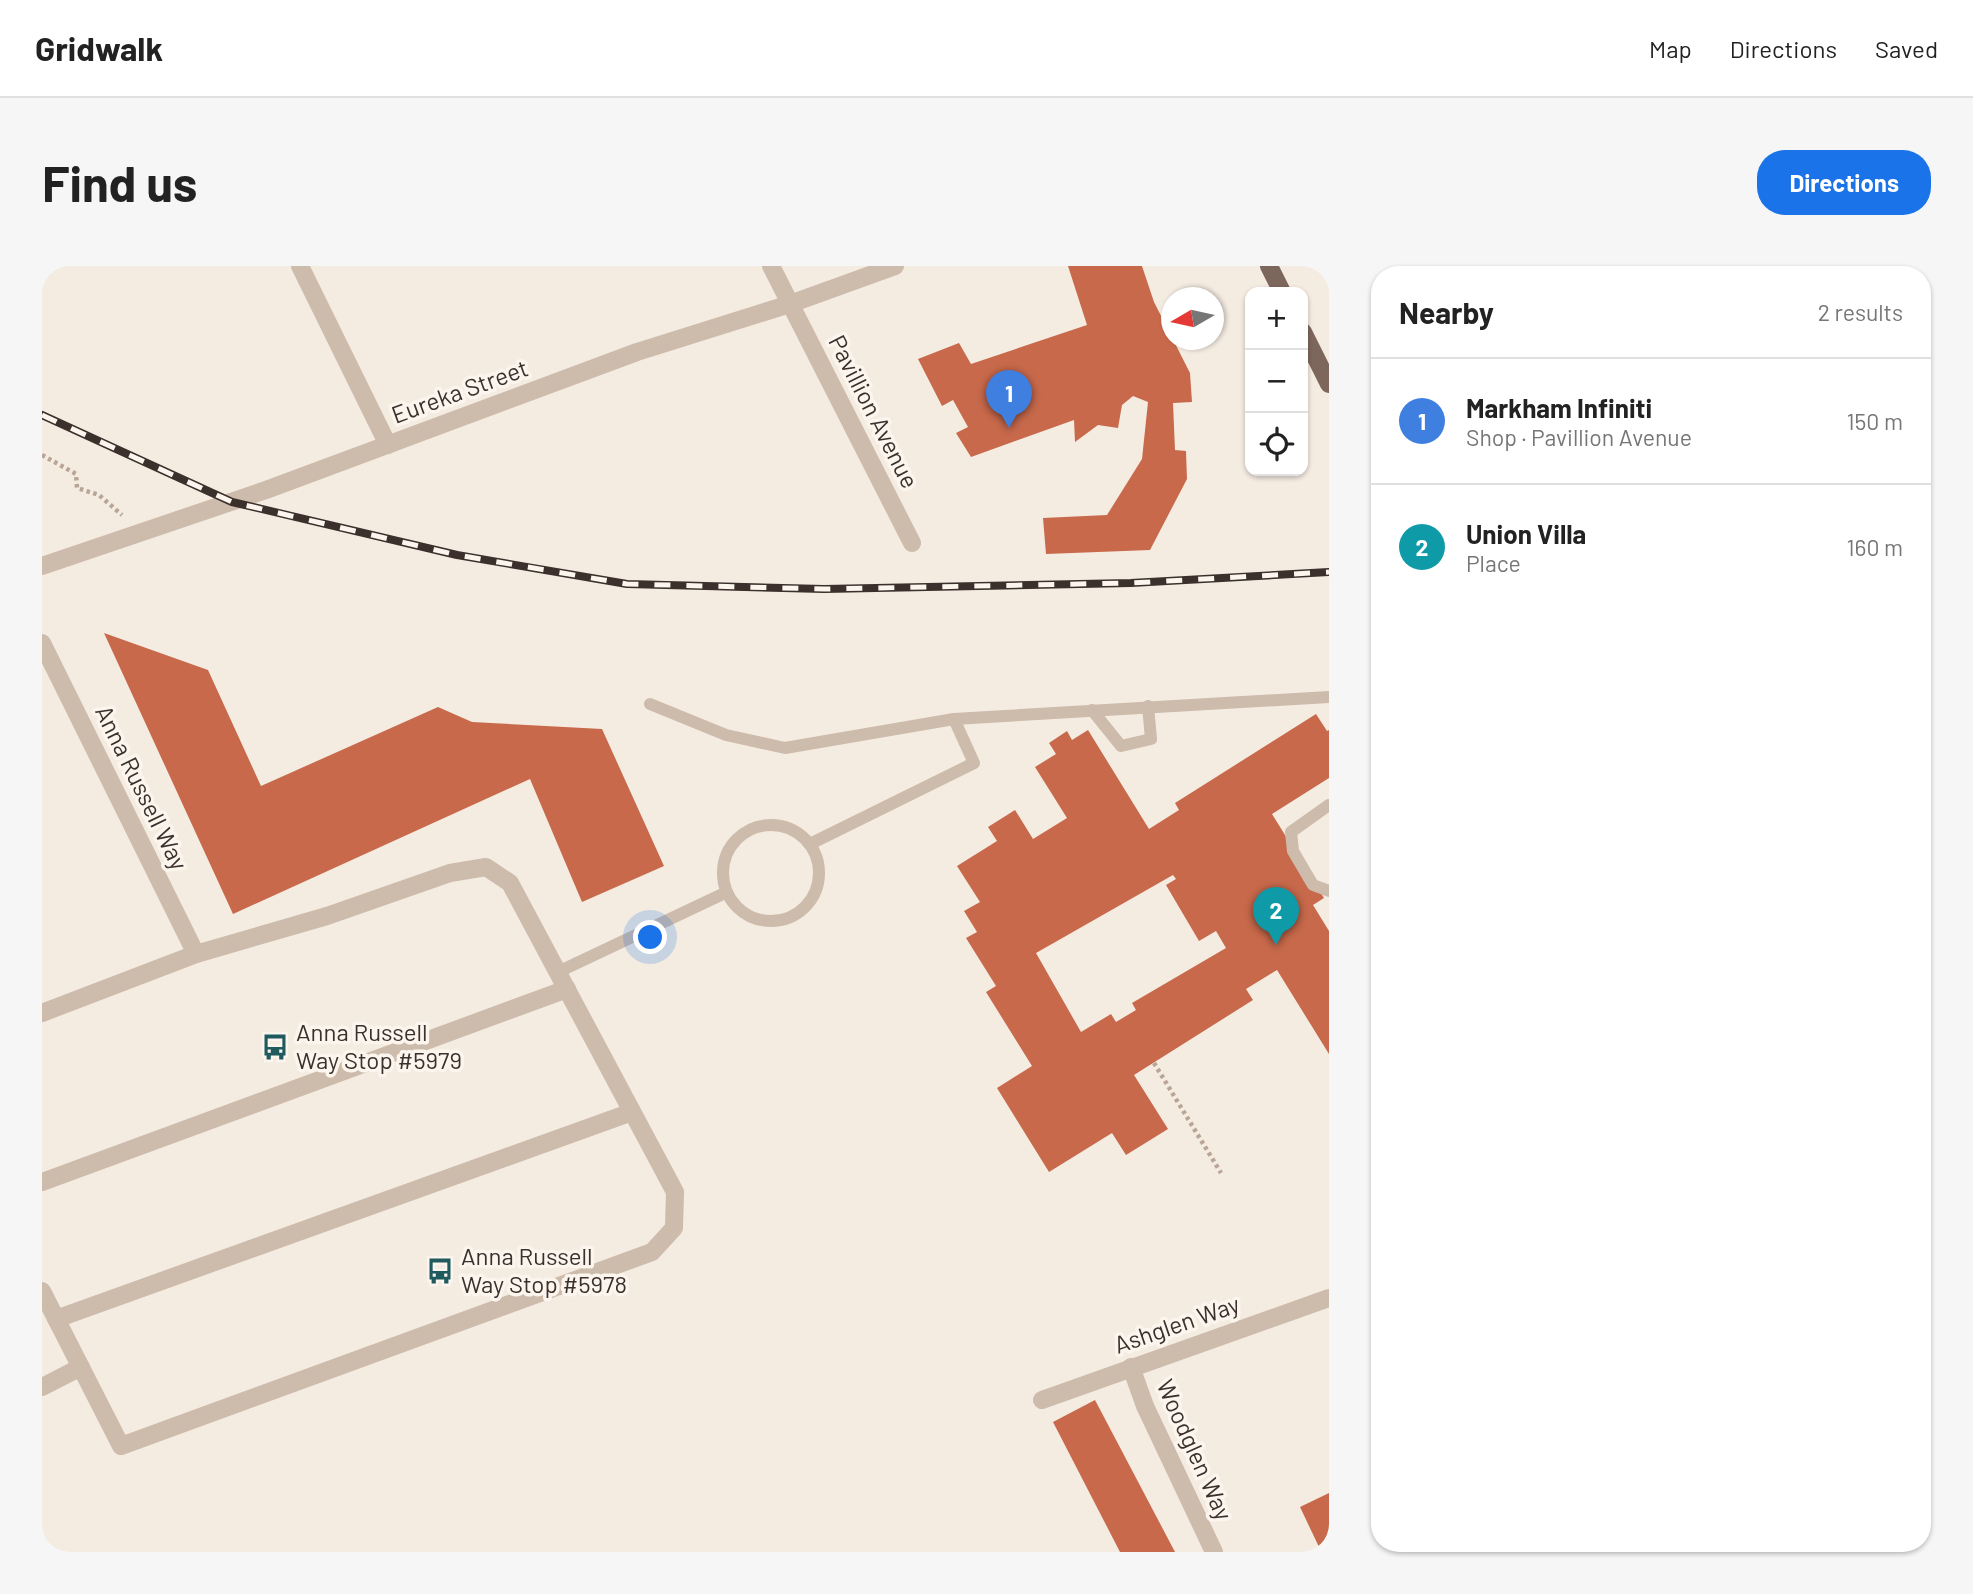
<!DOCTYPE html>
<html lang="en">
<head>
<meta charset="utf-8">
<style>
	:root { --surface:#fff; --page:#f6f6f6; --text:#222; --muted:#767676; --line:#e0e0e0; --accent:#1a73e8 }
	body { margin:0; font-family:Barlow,sans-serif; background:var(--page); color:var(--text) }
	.controls { position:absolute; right:21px; top:21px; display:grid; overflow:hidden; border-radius:14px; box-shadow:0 2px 5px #0004 }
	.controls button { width:63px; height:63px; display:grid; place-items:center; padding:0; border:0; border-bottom:2px solid var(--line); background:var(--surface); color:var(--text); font:35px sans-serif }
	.compass { position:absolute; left:1119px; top:21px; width:63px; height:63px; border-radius:50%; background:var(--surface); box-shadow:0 2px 5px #0004; rotate:261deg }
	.you { position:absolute; left:609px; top:672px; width:24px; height:24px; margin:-18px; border:5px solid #fff; border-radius:50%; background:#1a73e8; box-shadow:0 0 0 10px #1a73e833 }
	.badge { display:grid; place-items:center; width:46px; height:46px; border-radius:50%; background:var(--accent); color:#fff; font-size:23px; font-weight:700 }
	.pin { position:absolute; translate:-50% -58px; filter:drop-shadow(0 2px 4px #0008) }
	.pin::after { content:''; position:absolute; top:37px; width:24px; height:21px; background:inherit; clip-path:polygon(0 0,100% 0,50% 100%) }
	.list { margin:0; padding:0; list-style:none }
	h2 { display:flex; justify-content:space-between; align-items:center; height:91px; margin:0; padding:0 28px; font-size:30px }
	h2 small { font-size:23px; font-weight:400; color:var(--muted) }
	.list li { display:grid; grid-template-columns:46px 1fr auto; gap:21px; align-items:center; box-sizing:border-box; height:126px; padding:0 28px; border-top:2px solid var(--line) }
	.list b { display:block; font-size:26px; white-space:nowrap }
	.list p { margin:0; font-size:23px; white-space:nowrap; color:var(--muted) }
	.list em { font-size:23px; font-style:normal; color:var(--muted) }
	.icon { flex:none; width:38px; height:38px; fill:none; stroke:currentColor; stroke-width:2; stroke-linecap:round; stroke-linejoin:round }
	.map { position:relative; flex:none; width:1287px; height:1286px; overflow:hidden; border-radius:28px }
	header { display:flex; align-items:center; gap:42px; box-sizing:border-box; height:98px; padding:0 35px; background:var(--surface); border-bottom:2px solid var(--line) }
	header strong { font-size:33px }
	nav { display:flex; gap:38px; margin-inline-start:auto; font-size:24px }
	.intro { display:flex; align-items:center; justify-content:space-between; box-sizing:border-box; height:168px; padding:0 42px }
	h1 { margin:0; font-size:49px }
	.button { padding:18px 32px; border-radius:28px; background:var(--accent); color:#fff; font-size:24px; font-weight:700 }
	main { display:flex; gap:42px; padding:0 42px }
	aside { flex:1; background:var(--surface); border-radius:28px; box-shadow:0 2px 5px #0004 }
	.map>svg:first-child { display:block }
	.building { fill:#c8694b; fill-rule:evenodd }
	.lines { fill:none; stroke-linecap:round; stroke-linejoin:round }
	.path { stroke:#b9a596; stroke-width:4.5; stroke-dasharray:3.5 3.5; stroke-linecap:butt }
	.lane { stroke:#cdbbac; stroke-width:12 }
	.street { stroke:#cdbbac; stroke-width:18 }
	.primary { stroke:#7d675c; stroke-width:18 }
	.rail-casing { stroke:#3b302b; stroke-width:8 }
	.rail { stroke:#fbf5ee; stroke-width:5; stroke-dasharray:16; stroke-linecap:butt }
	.labels { text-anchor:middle; stroke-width:7; stroke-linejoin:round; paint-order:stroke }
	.street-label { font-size:24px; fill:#3b302b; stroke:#fbf5ee }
	.poi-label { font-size:24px; fill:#3b302b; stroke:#fbf5ee; text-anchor:start }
</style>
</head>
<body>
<header>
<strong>Gridwalk</strong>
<nav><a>Map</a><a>Directions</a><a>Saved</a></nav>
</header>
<div class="intro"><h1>Find us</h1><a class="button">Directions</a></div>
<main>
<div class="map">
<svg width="1287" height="1286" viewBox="0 0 1287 1286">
	<rect width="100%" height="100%" fill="#f4ebe1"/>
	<g class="building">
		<path d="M1026,0H1100L1112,36L1148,107L1150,136L1131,137L1133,184L1144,185L1145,213L1108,284L1004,288L1001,252L1065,249L1100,193L1106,136L1091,130L1080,139L1076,162L1056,159L1033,176L1032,154L929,191L914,167L926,161L911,134L900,140L876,93L917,77L929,98L1045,59Z"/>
		<path d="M62,367L166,404L219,520L396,441L430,456L560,463L622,600L540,636L488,513L191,648Z"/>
		<path d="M1274,448L1285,465L1287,464V512L1230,548L1282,632L1271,639L1287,665V788L1235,704L1204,723L1211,734L1092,809L1126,863L1084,889L1070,867L1007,906L955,822L990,800L944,726L954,720L924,672L935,666L922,645L938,636L915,600L955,575L946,561L973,544L991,573L1025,552L993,501L1014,488L1007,477L1025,465L1030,474L1046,464L1107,563L1137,544L1133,537ZM1131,609L1134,613L1124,619L1157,675L1174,665L1184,682L1090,737L1094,744L1074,756L1069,748L1039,766L994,687Z"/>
		<path d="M1053,1134L1133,1286H1078L1011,1156Z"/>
		<path d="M1287,1227V1276L1277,1281L1258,1241Z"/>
	</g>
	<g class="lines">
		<g class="path">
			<path d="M0,189L34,208L35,222L57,229L80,249"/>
			<path d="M1112,797L1179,907"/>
		</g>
		<g class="lane">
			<path d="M608,438L684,469L743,482L912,453L1287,431"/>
			<path d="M1050,444L1079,480L1109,473L1106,440"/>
			<path d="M1287,539L1249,566L1251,585L1271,619L1287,625"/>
			<circle cx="729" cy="607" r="48"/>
			<path d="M768,578L932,497L912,453"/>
			<path d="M516,706L685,626"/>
		</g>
		<g class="street">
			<path d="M258,0L346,179"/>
			<path d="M729,0L870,277"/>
			<path d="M0,300L224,224L595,86L748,38L853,0"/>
			<path d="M0,377L154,688"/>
			<path d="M0,747L154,688L285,650L408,607L444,601L468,617L633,926L632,962L610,986L79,1180L0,1025"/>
			<path d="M0,916L525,723"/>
			<path d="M14,1053L590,846"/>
			<path d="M1089,1101L1103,1140L1172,1286"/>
			<path d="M0,1121L39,1101"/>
			<path d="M1000,1134L1287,1032"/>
		</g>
		<g class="primary">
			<path d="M1227,0L1240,26"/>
			<path d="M1261,66L1287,118"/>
		</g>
		<g class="rail-casing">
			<path id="rail" d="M0,149L190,236L415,289L585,318L782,323L1089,317L1287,306"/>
		</g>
		<use href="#rail" class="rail"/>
	</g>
	<defs>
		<g id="bus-bare" transform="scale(2.1)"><path d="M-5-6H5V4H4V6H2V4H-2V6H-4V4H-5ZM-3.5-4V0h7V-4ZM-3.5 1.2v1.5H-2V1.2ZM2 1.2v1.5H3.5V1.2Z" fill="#1f5a5e" stroke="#fbf5ee" stroke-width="2.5" paint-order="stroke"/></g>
	</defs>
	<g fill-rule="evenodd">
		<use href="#bus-bare" x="233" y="781"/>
		<use href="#bus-bare" x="398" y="1005"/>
	</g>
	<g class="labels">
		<g class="street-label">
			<text transform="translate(418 126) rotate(-20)" y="8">Eureka Street</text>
			<text transform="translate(831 146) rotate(63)" y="8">Pavillion Avenue</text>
			<text transform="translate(99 522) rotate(64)" y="8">Anna Russell Way</text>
			<text transform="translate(1135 1059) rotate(-19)" y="8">Ashglen Way</text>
			<text transform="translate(1152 1184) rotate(66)" y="8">Woodglen Way</text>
		</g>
		<g class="poi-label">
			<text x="254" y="775">Anna Russell<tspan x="254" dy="28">Way Stop #5979</tspan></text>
			<text x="419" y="999">Anna Russell<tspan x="419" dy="28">Way Stop #5978</tspan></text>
		</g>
	</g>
</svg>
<div class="controls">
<button>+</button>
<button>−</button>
<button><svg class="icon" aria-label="locate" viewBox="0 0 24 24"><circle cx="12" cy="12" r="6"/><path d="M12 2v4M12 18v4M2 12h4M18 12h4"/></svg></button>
</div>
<svg class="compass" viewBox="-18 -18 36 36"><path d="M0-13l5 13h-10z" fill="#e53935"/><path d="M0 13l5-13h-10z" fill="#767676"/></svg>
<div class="you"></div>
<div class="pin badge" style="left:967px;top:162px;background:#3f7fe0">1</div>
<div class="pin badge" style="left:1234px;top:679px;background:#0f9aa8">2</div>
</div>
<aside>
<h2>Nearby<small>2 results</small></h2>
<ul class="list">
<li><span class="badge" style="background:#3f7fe0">1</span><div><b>Markham Infiniti</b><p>Shop · Pavillion Avenue</p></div><em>150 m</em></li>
<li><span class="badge" style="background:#0f9aa8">2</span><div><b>Union Villa</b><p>Place</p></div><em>160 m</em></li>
</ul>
</aside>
</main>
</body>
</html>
